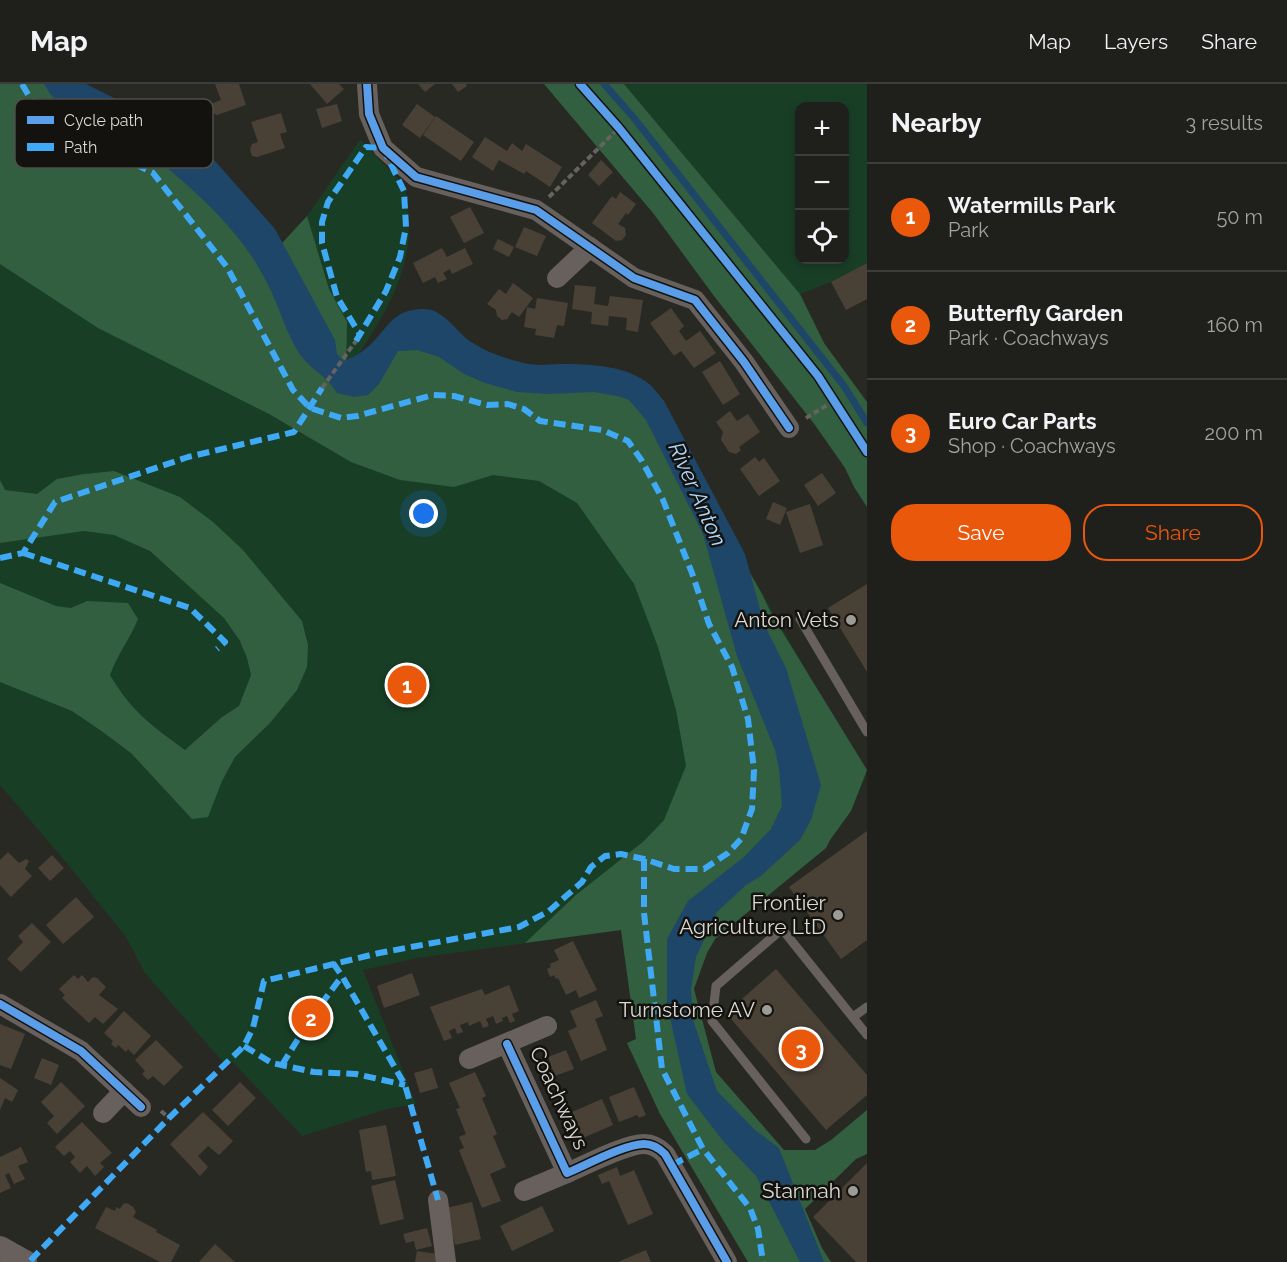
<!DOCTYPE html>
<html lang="en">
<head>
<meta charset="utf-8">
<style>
	:root { --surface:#1f1f1b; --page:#272724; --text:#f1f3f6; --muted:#a1a2a3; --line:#3c3d3a; --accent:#ea580c }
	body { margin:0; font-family:Raleway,sans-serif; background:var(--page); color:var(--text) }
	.controls { position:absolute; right:18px; top:18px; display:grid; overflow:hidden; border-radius:12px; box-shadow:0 3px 9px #0003 }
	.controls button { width:54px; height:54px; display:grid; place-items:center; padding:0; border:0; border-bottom:2px solid var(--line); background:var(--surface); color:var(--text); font:30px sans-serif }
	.you { position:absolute; left:424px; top:430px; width:21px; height:21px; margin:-15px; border:4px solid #fff; border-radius:50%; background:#1a73e8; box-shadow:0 0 0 9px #1a73e833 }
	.badge { display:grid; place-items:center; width:39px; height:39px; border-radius:50%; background:var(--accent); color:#fff; font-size:20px; font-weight:700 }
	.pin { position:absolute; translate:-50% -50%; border:3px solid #fff; box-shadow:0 2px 6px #0006 }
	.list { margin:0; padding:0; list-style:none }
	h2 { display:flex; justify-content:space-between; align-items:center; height:78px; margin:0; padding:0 24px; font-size:26px }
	h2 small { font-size:20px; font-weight:400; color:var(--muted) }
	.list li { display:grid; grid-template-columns:39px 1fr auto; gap:18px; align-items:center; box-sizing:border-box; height:108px; padding:0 24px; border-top:2px solid var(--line) }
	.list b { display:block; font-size:22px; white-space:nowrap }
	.list p { margin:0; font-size:20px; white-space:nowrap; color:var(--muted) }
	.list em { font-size:20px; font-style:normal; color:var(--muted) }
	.actions { display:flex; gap:12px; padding:18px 24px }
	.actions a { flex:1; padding:14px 0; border:2px solid var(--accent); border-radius:24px; text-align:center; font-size:21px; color:var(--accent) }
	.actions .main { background:var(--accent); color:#fff }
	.icon { flex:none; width:33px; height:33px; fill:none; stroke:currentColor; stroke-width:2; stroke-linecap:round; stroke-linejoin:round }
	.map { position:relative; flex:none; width:867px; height:1178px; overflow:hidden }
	header { display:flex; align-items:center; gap:36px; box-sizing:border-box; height:84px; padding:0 30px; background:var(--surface); border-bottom:2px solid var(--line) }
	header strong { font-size:28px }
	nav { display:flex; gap:33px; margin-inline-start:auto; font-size:21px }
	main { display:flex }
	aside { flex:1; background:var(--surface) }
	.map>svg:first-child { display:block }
	.green { fill:#193e26; fill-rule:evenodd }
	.forest { fill:#315f3f }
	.water { fill:#1e4669 }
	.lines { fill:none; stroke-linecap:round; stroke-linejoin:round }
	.stream { stroke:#1e4669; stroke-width:7 }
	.building { fill:#494136 }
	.path { stroke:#66625f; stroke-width:4; stroke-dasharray:6 3; stroke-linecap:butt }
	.service { stroke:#67605d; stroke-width:9 }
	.minor { stroke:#67605d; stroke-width:20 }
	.tertiary { stroke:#67605d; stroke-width:24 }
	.quiet { stroke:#3fa9f5; stroke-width:6; stroke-dasharray:12 6; stroke-linecap:butt }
	.cycleway-casing { stroke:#13120e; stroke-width:11 }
	.cycleway { stroke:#5a9eea; stroke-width:8 }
	.poi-dot { fill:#9c9b96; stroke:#13120e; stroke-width:2 }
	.labels { text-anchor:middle; stroke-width:5; stroke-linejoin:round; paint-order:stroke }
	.poi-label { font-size:21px; fill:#dad9d3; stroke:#13120e; text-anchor:end }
	.street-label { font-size:21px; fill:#dad9d3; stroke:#13120e }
	.water-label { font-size:22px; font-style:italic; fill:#afd6fb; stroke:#13120e }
	.key { fill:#13120e; stroke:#4f4e49; stroke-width:1.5 }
	.key-label { font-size:16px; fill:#dad9d3 }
</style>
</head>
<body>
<header>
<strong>Map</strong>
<nav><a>Map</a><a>Layers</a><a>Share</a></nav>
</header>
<main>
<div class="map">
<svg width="867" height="1178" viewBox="0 0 867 1178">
	<rect width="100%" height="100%" fill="#292924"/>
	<g class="green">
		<path d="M0,0L272,170L307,132L360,56L406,103C406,116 409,128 409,141C410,197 376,244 346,289L680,366L866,691L851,727L830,756L826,764L621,846L417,874L363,886L416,1020L387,1025L302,1052L233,978H223L145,889L126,853L61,772L0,701Z"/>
		<path d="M624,0H867V179L831,198L800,210ZM800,22H844V176H800Z"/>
	</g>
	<g class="forest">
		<path d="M0,0H64L105,28L272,170L307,132L329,205L347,238L346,289L387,259L498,283L636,302L680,366L762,510L772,531L867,686L851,727L830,756L826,764L715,855L707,869L694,905L716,988L784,1066H815L831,1056L867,1026V1070L856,1075L805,1125L822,1164L831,1178H748L660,1030L627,959L636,955L621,846L525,859L576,811L644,757L664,736L686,682L676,626L658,563L634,500L577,419L539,397L493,391L454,403L400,396L351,378L269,330L98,244L0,180Z"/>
		<path d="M544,0H624L800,210L824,259L867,318V423L854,403L845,384L815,341L714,212L653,129Z"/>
		<path d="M114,387L180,413L213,438L243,466L302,537L308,561L307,583L297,606L270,639L235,673L222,697L208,733L192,735L131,669L100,646L72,627L0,598V499L56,522L71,524L87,517L128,519L138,535C130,555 117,571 110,591C131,627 152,642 185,666L222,633L239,622L251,591L247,574L240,557L224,534L150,467L114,451L84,447L0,459V396L5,406L37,410L57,395L84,390Z"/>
	</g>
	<path class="water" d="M44,0H86L134,24L158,30L185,43L275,145L335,256L337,270L344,277C350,274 358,271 364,266C386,250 389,226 421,225C444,223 456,249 473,259C486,268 504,274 520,278C533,282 547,281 561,280C587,280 622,281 645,297C652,301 658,310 664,317L745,470L764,540L786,584L821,701L811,736L800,756L761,792L746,801L717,828L696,873L691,905L693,936L717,1007L755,1046L779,1064L824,1178H800L756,1092L723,1057L687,1010L667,920V855L688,817L744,773L771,745L782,722L779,685L775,666L737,572L703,450L646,336L629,316L617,312L594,308L548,310L517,308L485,299L464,290L439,273L417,266L398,267L379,300L368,311L354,313L337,309C326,290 308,285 297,266C284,244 278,218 265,195C246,158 218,129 187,101C168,84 147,67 125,55C90,36 66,38 44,0Z"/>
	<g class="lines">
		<path class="stream" d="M604,0L634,34L844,302L867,339"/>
	</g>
	<g class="building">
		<path d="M215,0H239L246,21L217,31L213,29L211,23L213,19L221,16Z"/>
		<path d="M310,0H339L344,5L327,20Z"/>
		<path d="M418,0H435L425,8Z"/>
		<path d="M452,0H466L467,2L458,8Z"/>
		<path d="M337,20L342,37L322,44L316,25Z"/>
		<path d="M417,20L435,33L420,54L402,41Z"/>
		<path d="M281,29L287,48L280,50L285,64L257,73L252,72L250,65L252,60L258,58L251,38Z"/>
		<path d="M436,32L474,58L461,77L423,51Z"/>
		<path d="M485,53L507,67L512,59L522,67L526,60L562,83L550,103L526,87L524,90L499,76L493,87L472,73Z"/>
		<path d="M601,76L613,88L599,102L588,91Z"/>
		<path d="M620,108L636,120L628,131L626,129L618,140L625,144L626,151L622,156L616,157L592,139L612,112L616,115Z"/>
		<path d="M470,123L484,149L464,159L450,133Z"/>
		<path d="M524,143L546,152L537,172L515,163Z"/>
		<path d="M498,155L514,163L509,173L493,165Z"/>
		<path d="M442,164L447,173L465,164L473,180L452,190L450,185L443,189L447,195L438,199L435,193L423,199L413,179Z"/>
		<path d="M867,179V215L846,226L831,198Z"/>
		<path d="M513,199L533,214L519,233L512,228L507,235L502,236L497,232L496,226L487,220L499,205L506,210Z"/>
		<path d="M575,201L596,203L594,220L608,222L610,212L643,216L638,248L626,246L627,234L609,232L608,242L591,240L592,228L572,225Z"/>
		<path d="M537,214L568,219L564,242L557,241L554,254L535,251L536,245L524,243L527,223L535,225Z"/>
		<path d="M671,224L684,242L679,247L686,257L700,247L716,269L694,284L681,267L674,272L650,239Z"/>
		<path d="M720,277L740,310L723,321L702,288Z"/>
		<path d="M730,327L737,337L748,330L760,348L739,363L741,366L736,370L729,368L721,356L723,348L716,338Z"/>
		<path d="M755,373L759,378L764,374L780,397L759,412L740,385Z"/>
		<path d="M822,389L836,409L818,422L804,401Z"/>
		<path d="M773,418L787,424L780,441L766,435Z"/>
		<path d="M810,420L823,461L800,469L786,428Z"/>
		<path d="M867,500V588L828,524Z"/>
		<path d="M867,747V856L841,875L789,803Z"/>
		<path d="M8,768L19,779L26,775L29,777L25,785L32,792L11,813L0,801V776Z"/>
		<path d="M52,771L64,784L50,797L38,784Z"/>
		<path d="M76,813L94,833L63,860L46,841Z"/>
		<path d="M32,839L51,858L21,888L7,875L23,858L18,852Z"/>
		<path d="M573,857L597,906L579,914L576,906L566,911L558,894L556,895L554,891L550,893L547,885L551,883L550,880L559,876L554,866Z"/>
		<path d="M776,885L867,991V1011L826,1046L726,929Z"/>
		<path d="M412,889L420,911L384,924L377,902Z"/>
		<path d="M74,891L78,895L82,891L88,898L93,893L97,894L106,903L99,911L118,925L103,940L95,933L89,939L62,914L65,911L59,905Z"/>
		<path d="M509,901L519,927L512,930L515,937L510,939L507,932L502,934L503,937L496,940L493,932L486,935L489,942L483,944L480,937L469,942L468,938L460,941L463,948L457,950L455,944L449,947L452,954L444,957L430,923L482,905L485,911Z"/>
		<path d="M596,916L603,932L595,935L607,966L581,977L568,947L577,943L570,927Z"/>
		<path d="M124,927L151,952L134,971L128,965L126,968L118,961L116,964L111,960L113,957L104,949Z"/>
		<path d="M0,940L25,950L11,985L0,981Z"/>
		<path d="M156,956L183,983L164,1002L153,992L148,996L142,990L145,987L135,976Z"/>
		<path d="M566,966L574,985L555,992L548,973Z"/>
		<path d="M42,974L59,981L51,1001L34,994Z"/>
		<path d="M432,984L438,1004L420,1009L414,989Z"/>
		<path d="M475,988L486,1012L482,1014L497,1050L493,1052L506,1083L490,1090L501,1117L482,1124L459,1066L464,1064L459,1053L466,1050L456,1025L460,1024L449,999Z"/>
		<path d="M0,994L18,1006L12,1018L5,1014L0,1026Z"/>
		<path d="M61,998L85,1022L57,1050L47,1039L54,1032L41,1018Z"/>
		<path d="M240,998L256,1014L228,1042L212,1026Z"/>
		<path d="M634,1003L646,1031L639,1034L637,1031L619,1038L609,1013Z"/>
		<path d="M602,1015L613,1041L583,1054L572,1028Z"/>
		<path d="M203,1028L233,1057L219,1071L208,1062L198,1072L208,1083L200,1092L170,1060Z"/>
		<path d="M82,1038L112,1069L100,1079L104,1083L95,1092L87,1082L80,1089L70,1078L75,1073L70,1067L64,1072L55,1063Z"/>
		<path d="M386,1041L396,1092L372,1096L371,1087L366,1088L359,1046Z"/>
		<path d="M21,1063L28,1078L18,1082L25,1095L14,1100L9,1089L5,1091L11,1104L0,1109V1073Z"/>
		<path d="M867,1079V1178H856L813,1133Z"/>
		<path d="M617,1083L620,1092L634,1086L653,1130L628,1141L609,1097L602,1100L598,1091Z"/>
		<path d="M395,1096L404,1135L380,1141L371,1102Z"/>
		<path d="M472,1118L481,1155L455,1161L446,1124Z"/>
		<path d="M127,1119L133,1123L136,1128L133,1133L157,1146L156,1148L180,1161L171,1178H160L95,1144L106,1123L115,1127L116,1123L120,1125L123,1120Z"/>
		<path d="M542,1122L554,1147L512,1167L500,1142Z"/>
		<path d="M427,1144L432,1162L416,1166L414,1157L406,1159L403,1150Z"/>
		<path d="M215,1160L235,1178H199Z"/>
		<path d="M646,1166L651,1178H618Z"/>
		<path d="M417,1167L438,1170L436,1178H415Z"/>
	</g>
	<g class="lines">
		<g class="path">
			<path d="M549,113L619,44"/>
			<path d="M322,304L356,257"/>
			<path d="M806,334L834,317"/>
			<path d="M161,1027L169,1034"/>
		</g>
		<g class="service">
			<path d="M800,535L867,648"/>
			<path d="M853,933L867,923"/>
			<path d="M806,1055L712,937L716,902L782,845L867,951"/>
		</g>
		<g class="minor">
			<path d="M367,0L369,30L383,64L416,93L536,126L634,194L695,216L744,278L789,344"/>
			<path d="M557,194L590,163"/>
			<path d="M0,920L81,967L141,1023"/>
			<path d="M507,960L567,1089C586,1081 625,1060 644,1060C652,1060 659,1064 665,1070L727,1178"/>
			<path d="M469,975L547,942"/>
			<path d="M103,1029L124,1007"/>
			<path d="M524,1107L567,1089"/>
			<path d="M438,1116L446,1178"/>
		</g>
		<path class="tertiary" d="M0,1164L25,1178"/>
		<g class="quiet">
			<path d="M22,0L33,19L52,43L81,54L153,89L227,183L293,306L310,324L341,334L357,332L433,311L454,312L487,321L508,320L524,325L540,337L602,346L628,357L642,377L663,416L692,489L709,540L732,583L748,635L754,686L752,725L741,755L728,769L704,785H674L644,775L621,770L605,772L591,783L582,798L549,827L519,843L379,869L264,897L253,944L244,962L169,1034L29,1178"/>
			<path d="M356,257L386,207L400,173L406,143L404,107L383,64L366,63L328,118L322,138V159L337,213L359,249"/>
			<path d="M23,469L190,524L225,558L217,565"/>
			<path d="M0,474L23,469L55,418L188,373L294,348L322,304"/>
			<path d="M644,775V829L662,985L703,1065L750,1124L758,1145L763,1178"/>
			<path d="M333,879L342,892L405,1001L438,1116"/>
			<path d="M244,962L272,979L314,988L356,990L405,1001"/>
			<path d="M282,981L311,934L342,892"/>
			<path d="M672,1081L703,1065"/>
		</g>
		<g class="cycleway-casing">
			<g id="cycleway">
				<path d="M367,0L369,30L383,64L416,93L536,126L634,194L695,216L744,278L789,344"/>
				<path d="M580,0L619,44L818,292L867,368"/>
				<path d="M0,920L81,967L141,1023"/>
				<path d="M507,960L567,1089C586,1081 625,1060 644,1060C652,1060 659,1064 665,1070L727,1178"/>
			</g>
		</g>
		<use href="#cycleway" class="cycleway"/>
	</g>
	<g class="poi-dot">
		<circle cx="851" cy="536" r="6"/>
		<circle cx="838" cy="831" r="6"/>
		<circle cx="767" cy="926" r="6"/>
		<circle cx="853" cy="1107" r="6"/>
	</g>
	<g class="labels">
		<g class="poi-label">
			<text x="839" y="543">Anton Vets</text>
			<text x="826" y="826">Frontier<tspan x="826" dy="24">Agriculture LtD</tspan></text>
			<text x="755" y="933">Turnstome AV</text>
			<text x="841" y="1114">Stannah</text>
		</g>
		<g class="street-label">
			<text transform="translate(559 1014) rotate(65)" y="7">Coachways</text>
		</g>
		<g class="water-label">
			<text transform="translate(698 410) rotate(66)" y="8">River Anton</text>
		</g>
	</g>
	<rect x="15" y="15" width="198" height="69" rx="9" class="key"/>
	<rect x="27" y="32" width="27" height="8" fill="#5a9eea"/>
	<rect x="27" y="59" width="27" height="8" fill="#3fa9f5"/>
	<g class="key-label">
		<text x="64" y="42">Cycle path</text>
		<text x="64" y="69">Path</text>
	</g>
</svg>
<div class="controls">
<button>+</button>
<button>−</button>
<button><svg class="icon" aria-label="locate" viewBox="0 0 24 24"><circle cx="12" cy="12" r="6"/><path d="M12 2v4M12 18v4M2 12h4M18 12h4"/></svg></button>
</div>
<div class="you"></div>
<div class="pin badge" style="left:407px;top:601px">1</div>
<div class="pin badge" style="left:311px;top:934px">2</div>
<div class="pin badge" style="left:801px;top:965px">3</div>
</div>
<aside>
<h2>Nearby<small>3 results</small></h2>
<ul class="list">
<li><span class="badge">1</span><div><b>Watermills Park</b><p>Park</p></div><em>50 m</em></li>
<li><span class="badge">2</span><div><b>Butterfly Garden</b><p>Park · Coachways</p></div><em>160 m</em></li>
<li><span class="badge">3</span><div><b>Euro Car Parts</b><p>Shop · Coachways</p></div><em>200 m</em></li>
</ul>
<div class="actions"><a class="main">Save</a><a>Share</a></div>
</aside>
</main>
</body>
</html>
